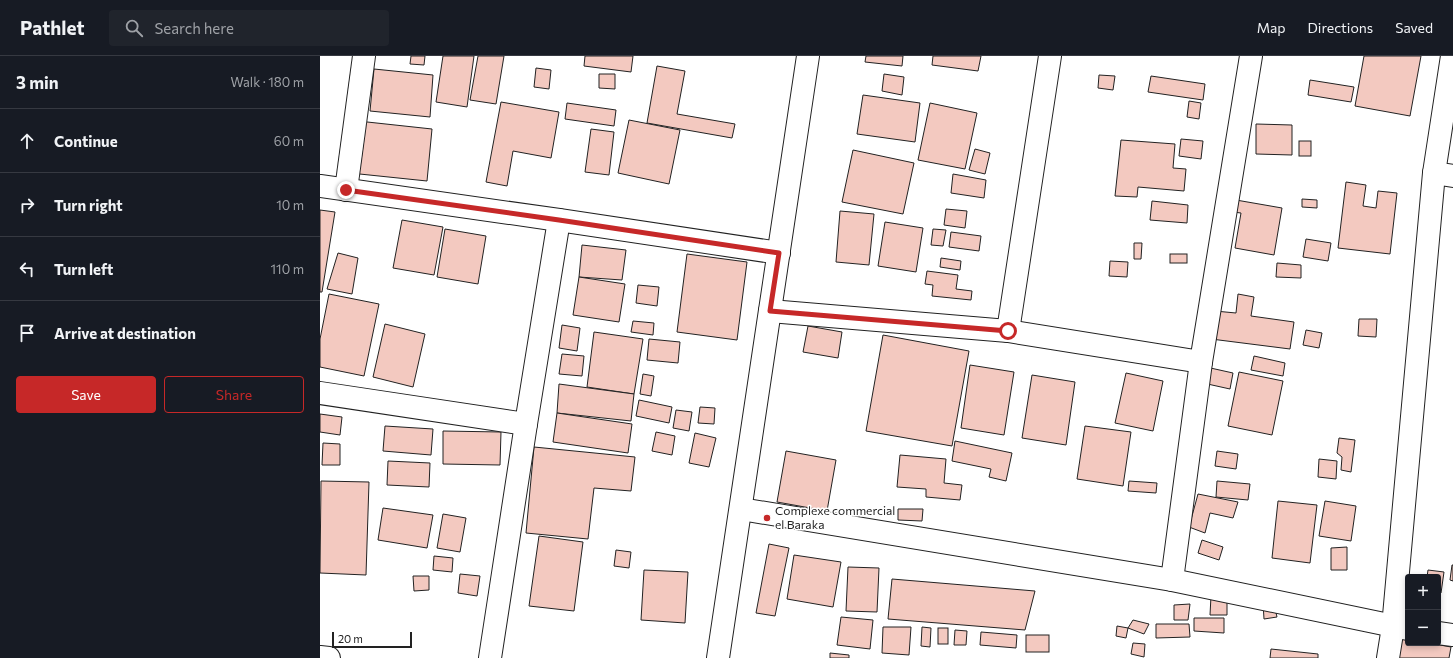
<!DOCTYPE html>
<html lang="en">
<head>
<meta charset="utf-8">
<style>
	:root { --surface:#171b24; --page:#20242c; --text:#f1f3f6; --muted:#9ea1a6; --line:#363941; --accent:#c62828 }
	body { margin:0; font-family:Commissioner,sans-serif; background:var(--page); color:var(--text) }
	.controls { position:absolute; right:12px; bottom:12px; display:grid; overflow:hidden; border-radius:4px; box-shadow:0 2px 6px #0003 }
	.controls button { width:36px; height:36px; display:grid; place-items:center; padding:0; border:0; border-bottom:1px solid var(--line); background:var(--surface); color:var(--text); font:20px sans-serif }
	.scale { position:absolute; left:12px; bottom:10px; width:80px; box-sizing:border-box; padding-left:4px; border:2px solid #222; border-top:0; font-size:11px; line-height:14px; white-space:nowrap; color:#222; -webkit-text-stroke:3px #fff; paint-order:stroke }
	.stop { position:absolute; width:12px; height:12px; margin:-9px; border:3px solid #c62828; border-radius:50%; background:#fff }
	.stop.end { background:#c62828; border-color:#fff; box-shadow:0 1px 4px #0008 }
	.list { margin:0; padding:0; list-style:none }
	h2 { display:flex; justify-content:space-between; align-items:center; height:52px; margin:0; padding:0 16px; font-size:17px }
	h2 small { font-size:13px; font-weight:400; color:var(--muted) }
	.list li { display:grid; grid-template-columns:26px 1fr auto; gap:12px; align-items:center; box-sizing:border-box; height:64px; padding:0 16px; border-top:1px solid var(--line) }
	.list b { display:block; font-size:15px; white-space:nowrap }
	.list em { font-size:13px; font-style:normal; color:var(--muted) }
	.actions { display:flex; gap:8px; padding:12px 16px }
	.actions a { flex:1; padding:9px 0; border:1px solid var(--accent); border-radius:4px; text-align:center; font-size:14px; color:var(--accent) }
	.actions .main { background:var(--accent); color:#fff }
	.icon { flex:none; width:22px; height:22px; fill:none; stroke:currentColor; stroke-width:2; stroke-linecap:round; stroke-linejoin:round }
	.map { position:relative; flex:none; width:1133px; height:602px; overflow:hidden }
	header { display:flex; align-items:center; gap:24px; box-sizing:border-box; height:56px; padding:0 20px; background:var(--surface); border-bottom:1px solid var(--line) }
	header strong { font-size:19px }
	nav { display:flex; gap:22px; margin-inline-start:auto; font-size:14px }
	.search { width:280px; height:36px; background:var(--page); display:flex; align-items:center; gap:10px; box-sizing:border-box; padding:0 14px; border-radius:4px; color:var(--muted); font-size:15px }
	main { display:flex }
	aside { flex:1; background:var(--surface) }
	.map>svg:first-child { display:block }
	.building { fill:#f3c9c0; stroke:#222 }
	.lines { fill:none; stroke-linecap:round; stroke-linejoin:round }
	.minor-casing { stroke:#222; stroke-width:24 }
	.major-casing { stroke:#222; stroke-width:24 }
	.minor { stroke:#fff; stroke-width:22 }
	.major { stroke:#fff; stroke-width:22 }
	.route { stroke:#c62828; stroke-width:5 }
	.poi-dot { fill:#c62828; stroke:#fff; stroke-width:1.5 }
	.labels { text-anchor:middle; stroke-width:3; stroke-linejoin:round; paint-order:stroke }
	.poi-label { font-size:12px; fill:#222; stroke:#fff; text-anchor:start }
</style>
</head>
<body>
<header>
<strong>Pathlet</strong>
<div class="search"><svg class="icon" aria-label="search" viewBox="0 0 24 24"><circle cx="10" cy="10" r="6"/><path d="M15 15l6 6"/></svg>Search here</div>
<nav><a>Map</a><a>Directions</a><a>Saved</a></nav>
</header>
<main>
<aside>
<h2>3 min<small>Walk · 180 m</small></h2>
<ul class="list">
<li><svg class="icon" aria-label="ahead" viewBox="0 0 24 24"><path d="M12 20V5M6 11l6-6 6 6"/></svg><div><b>Continue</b></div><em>60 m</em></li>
<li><svg class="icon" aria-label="right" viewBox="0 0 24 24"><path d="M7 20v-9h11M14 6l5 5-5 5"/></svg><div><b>Turn right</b></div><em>10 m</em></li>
<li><svg class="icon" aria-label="left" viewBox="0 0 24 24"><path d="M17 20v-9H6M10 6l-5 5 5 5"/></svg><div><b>Turn left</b></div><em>110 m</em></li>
<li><svg class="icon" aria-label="arrive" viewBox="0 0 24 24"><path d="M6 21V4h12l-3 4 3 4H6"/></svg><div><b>Arrive at destination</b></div></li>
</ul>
<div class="actions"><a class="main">Save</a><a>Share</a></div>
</aside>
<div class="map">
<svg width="1133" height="602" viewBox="0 0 1133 602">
	<rect width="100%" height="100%" fill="#fff"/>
	<g class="building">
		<path d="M91,0H105L104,9L90,8Z"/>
		<path d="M123,0H154L147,51L116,46Z"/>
		<path d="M158,0H184L176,48L150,44Z"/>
		<path d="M265,0H313L311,16L264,10Z"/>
		<path d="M546,0H583L582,10L545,6Z"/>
		<path d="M613,0H661L658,15L612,9Z"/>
		<path d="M1044,0H1101L1090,60L1035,50Z"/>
		<path d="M337,10L365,15L357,58L415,68L412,82L327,67Z"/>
		<path d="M216,12L231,14L229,33L214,31Z"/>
		<path d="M54,13L113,19L110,61L50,55Z"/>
		<path d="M279,18H295V33L279,32Z"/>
		<path d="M564,18L584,21L582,39L562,35Z"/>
		<path d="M779,19L795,20L793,34L778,32Z"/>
		<path d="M831,20L885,28L883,44L828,36Z"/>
		<path d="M990,24L1034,31L1031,46L988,39Z"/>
		<path d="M543,39L600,47L595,86L537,78Z"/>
		<path d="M869,45L881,47L879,63L867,61Z"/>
		<path d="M181,46L239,56L231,102L193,95L187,130L166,126Z"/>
		<path d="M247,47L296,54L294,70L245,63Z"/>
		<path d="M610,47L657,57L645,113L598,104Z"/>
		<path d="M309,64L360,74L349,128L298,117Z"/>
		<path d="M38,65L112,73L107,125L30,117Z"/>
		<path d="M936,68L972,69V99L936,98Z"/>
		<path d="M271,73L294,76L289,119L265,116Z"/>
		<path d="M861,83L883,85L881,103L859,100Z"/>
		<path d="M801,84L855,88L853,112L866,113L864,135L818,131L817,141L795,140Z"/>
		<rect x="979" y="85" width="12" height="15"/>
		<path d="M655,93L670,97L665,118L649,114Z"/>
		<path d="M533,94L594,107L583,158L522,146Z"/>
		<path d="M633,118L666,124L664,142L631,137Z"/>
		<path d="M1026,126L1046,129L1043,150L1056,152L1058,135L1077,137L1070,198L1018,192Z"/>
		<path d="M982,143L997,144V152L982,151Z"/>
		<path d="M916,144L962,152L954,199L915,192L921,157L913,156Z"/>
		<path d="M832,145L868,149L867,167L830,164Z"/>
		<path d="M626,153L647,155L645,172L624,169Z"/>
		<path d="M0,154L15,156L2,236H0Z"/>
		<path d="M520,155L554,158L549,209L516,206Z"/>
		<path d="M82,164L123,171L114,219L73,212Z"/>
		<path d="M565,166L603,172L596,216L558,210Z"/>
		<path d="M125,173L166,180L158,228L117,221Z"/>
		<path d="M613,173L626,174L623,190L611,189Z"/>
		<path d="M631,176L661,180L659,195L629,191Z"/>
		<path d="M986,183L1011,187L1008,205L983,201Z"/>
		<path d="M814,187H822L821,203H814Z"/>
		<path d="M262,189L306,194L302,224L259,221Z"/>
		<path d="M18,197L38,202L32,238L7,233Z"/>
		<path d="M367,198L427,206L417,284L357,276Z"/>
		<rect x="850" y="198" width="17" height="9"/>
		<path d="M621,202L641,205L640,214L620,211Z"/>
		<path d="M790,205L808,206L807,221L789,220Z"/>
		<path d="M957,207L981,209V222L956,221Z"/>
		<path d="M607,215L638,219L636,233L652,235L651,244L612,240L613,229L605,228Z"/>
		<path d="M259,221L305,228L299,266L253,259Z"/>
		<path d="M318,229L339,231L337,250L316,247Z"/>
		<path d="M9,238L59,248L44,320L0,311V283Z"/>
		<path d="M918,238L934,241L931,260L974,266L970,293L891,283L895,255L916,257Z"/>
		<path d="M1039,263H1057L1056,281L1038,280Z"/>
		<path d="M313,265L334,267L333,279L311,276Z"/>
		<path d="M65,268L105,278L93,331L53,321Z"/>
		<path d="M242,269L260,272L257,295L239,292Z"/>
		<path d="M488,270L522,276L518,302L483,296Z"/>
		<path d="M986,274L1002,277L999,292L983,289Z"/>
		<path d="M274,276L323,283L314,338L267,331Z"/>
		<path d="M563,279L649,295L632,390L546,375Z"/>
		<path d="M329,283L360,286L358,307L327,304Z"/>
		<path d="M242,298L264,300L262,320L239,318Z"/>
		<path d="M934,300L965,307L963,320L931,314Z"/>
		<path d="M650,309L694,316L684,379L641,372Z"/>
		<path d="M886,311L913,317L910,333L883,327Z"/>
		<path d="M919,316L963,325L952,379L908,370Z"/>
		<path d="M806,317L843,325L833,375L795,367Z"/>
		<path d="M323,318L334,320L331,340L320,338Z"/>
		<path d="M712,319L755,326L746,389L702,382Z"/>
		<path d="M239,328L314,338L311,365L237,357Z"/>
		<path d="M319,344L352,351L349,367L316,360Z"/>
		<path d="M380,351L395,352L394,368L378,367Z"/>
		<path d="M356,354L372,356L369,375L353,372Z"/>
		<path d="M237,357L312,368L308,397L233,386Z"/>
		<path d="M0,358L22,361L20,379L0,376Z"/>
		<path d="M65,370L113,373L111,399L63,395Z"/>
		<path d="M765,370L811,376L803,430L757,423Z"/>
		<path d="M123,375L181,376L180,409L123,408Z"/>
		<path d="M336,376L355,380L352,399L332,395Z"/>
		<path d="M375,377L396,382L389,411L369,407Z"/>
		<path d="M1019,382L1035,384L1031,416L1021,414L1022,401L1017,397Z"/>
		<path d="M635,385L692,397L686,425L669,421L671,413L632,405Z"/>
		<path d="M3,387L20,388V409H2Z"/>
		<path d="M214,391L315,401L311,435L274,432L268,483L206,477Z"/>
		<path d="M466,395L516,404L507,455L457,446Z"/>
		<path d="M897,395L918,398L916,413L895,410Z"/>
		<path d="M580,399L626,403L624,427L642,429L640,444L606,441V433L577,431Z"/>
		<path d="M999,403L1017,405L1016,423L998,421Z"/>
		<path d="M68,405L110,407L109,431L67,429Z"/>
		<path d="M1,425L49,426L46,519L0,517Z"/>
		<path d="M809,425L837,427L836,437L808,435Z"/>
		<path d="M897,425L930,428L928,444L896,441Z"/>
		<path d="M878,438L918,446L913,462L890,457L885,477L869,471Z"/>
		<path d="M958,445L997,449L990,507L952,502Z"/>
		<path d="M1005,445L1036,450L1031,485L999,480Z"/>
		<path d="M63,452L113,459L107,492L58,484Z"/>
		<path d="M578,453H603L602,465L578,464Z"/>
		<path d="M123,458L146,462L140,496L117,492Z"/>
		<path d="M219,480L263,486L254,555L209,550Z"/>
		<path d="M882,484L903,491L899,504L878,497Z"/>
		<path d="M449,488L469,492L455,560L436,557Z"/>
		<path d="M1027,491V514H1011V492Z"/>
		<path d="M296,494L311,496L309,512L294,510Z"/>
		<path d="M474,499L521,506L513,551L467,543Z"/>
		<path d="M114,500L133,502L132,516L113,514Z"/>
		<path d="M1132,509H1133V525L1130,524Z"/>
		<path d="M528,511L559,512L557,556L526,555Z"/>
		<path d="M324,514L368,516L365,567L321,564Z"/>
		<path d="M1108,514L1124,516L1121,537L1118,536V521H1107Z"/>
		<path d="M140,518L160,520L157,540L138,537Z"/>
		<path d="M93,520H109V534L94,535Z"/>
		<path d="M572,523L715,535L705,574L568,563Z"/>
		<path d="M891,540H907V559H890Z"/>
		<path d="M943,547L954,548L957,561L944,563Z"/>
		<path d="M870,548L868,564H854V549Z"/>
		<path d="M521,561L553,564L550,593L517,589Z"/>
		<path d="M874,562H904V577L874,575Z"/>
		<path d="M813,564L829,568L824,578L808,572Z"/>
		<path d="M836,568H869L870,581L836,582Z"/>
		<path d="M797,570L808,572L806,582L796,580Z"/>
		<path d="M563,571H591L589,599L562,597Z"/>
		<path d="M602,571L611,572L610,591L601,590Z"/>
		<rect x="618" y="572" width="10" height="16"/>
		<path d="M635,574L647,575L646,589H634Z"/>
		<path d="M661,576L697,579L696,592L660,589Z"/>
		<rect x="706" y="579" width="23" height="17"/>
		<path d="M1071,581L1088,584V587H1109L1131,591L1129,602H1068Z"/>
		<path d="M813,587L825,588L824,601L811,598Z"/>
		<path d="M951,593L998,598V602H950Z"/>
		<path d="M510,597L529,599V602H510Z"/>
	</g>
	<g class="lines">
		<g class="minor-casing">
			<g id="minor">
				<path d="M1114,117L1133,120"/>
				<path d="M0,130L239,164L459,197"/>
				<path d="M26,134L44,0"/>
				<path d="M450,255L688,275L881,306"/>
				<path d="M688,275L730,0"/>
				<path d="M0,337L206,368"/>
				<path d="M421,453L852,524L1088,573"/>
				<path d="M852,524L881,306L931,0"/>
				<path d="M1118,577L1133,579"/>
				<path d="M0,601L9,602"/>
				<path d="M170,602L206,368L239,164"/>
				<path d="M1068,602L1073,571L1114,117L1132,0"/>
			</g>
		</g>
		<g class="major-casing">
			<path id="major" d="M398,602L488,0"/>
		</g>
		<use href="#minor" class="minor"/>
		<use href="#major" class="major"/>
	</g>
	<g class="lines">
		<path class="route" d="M26,134L239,164L459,197L450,255L688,275"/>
	</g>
	<circle class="poi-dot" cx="447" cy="462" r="4"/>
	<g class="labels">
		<g class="poi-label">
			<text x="455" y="459">Complexe commercial<tspan x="455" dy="14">el Baraka</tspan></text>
		</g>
	</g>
</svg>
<div class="controls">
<button>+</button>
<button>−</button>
</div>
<div class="scale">20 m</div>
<div class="stop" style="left:688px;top:275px"></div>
<div class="stop end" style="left:26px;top:134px"></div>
</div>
</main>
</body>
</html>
